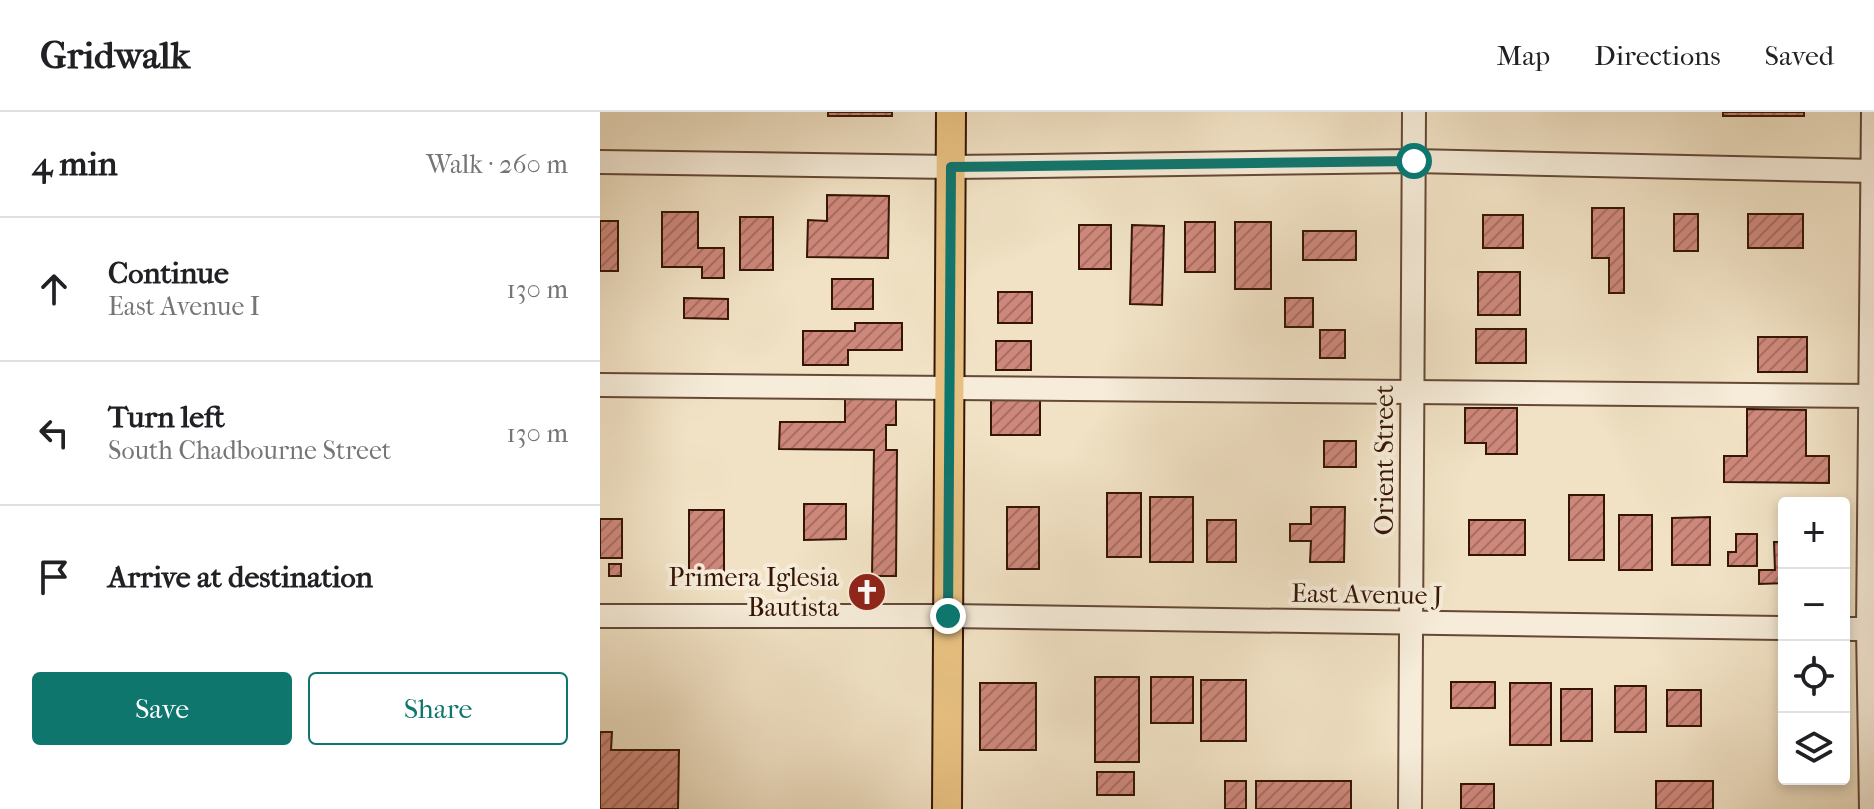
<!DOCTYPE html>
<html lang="en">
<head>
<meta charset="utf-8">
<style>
	:root { --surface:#fff; --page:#f2f2f2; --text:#202124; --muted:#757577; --line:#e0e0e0; --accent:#0f766e }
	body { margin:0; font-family:"IM FELL French Canon",serif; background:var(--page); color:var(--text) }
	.controls { position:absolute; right:24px; bottom:24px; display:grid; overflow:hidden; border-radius:8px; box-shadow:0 4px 12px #0003 }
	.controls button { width:72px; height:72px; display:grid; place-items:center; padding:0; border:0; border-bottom:2px solid var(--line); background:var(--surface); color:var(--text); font:40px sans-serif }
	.stop { position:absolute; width:24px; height:24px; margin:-18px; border:6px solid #0f766e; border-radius:50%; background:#fff }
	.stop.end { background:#0f766e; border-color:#fff; box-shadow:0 2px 8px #0008 }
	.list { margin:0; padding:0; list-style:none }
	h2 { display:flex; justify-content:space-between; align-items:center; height:104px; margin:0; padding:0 32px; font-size:34px }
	h2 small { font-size:26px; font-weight:400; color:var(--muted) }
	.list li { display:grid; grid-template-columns:52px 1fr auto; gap:24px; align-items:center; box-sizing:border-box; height:144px; padding:0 32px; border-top:2px solid var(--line) }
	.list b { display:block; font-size:30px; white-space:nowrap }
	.list p { margin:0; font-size:26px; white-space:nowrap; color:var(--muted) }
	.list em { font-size:26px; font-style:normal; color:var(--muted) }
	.actions { display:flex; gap:16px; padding:24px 32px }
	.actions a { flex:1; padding:18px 0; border:2px solid var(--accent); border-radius:8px; text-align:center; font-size:28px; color:var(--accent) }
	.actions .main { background:var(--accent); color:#fff }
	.icon { flex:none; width:44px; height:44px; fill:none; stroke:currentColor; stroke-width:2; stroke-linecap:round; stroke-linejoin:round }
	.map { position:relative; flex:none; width:1274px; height:697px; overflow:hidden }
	header { display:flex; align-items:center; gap:48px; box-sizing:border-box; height:112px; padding:0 40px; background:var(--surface); border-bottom:2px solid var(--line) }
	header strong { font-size:38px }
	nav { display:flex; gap:44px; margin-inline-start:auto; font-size:28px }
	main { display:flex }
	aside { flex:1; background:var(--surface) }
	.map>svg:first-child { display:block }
	.building { fill:url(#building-hatch); stroke:#361506; stroke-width:2 }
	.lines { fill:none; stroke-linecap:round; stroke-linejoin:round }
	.minor-casing { stroke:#654836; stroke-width:26 }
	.major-casing { stroke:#361506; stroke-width:32 }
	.minor { stroke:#f6ecd9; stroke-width:22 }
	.major { stroke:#e8c182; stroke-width:28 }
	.route { stroke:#0f766e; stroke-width:10 }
	.labels { text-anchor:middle; stroke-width:8; stroke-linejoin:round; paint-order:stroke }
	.street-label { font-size:26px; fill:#361506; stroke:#f6ecd9 }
	.poi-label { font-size:26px; fill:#361506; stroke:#f6ecd9; text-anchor:end }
</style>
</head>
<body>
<header>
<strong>Gridwalk</strong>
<nav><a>Map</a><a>Directions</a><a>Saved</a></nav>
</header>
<main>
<aside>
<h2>4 min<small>Walk · 260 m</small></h2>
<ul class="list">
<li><svg class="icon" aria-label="ahead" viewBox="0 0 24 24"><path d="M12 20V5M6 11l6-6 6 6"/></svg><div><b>Continue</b><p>East Avenue I</p></div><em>130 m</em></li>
<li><svg class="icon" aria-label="left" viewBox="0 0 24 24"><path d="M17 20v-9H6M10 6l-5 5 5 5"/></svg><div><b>Turn left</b><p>South Chadbourne Street</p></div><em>130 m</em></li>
<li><svg class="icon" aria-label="arrive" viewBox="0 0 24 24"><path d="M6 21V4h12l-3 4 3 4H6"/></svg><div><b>Arrive at destination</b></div></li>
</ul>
<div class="actions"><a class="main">Save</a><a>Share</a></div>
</aside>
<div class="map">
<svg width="1274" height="697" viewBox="0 0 1274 697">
	<defs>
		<pattern id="building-hatch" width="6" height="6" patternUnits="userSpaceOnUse" patternTransform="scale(2)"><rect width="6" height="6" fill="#ce887b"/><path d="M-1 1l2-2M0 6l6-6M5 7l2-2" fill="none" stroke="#a86e63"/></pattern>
	</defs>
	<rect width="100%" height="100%" fill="#f1e2c5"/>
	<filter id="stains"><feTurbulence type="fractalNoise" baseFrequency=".0025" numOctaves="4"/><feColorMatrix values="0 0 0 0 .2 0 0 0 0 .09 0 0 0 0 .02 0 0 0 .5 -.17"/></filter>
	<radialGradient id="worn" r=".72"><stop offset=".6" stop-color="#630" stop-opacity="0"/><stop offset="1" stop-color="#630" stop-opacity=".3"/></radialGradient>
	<g class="building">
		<rect x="228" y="0" width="64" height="4"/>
		<rect x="1123" y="0" width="81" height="4"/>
		<path d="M227,83L289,84L288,146L207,145L208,108L227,109Z"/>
		<path d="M992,96H1024V181H1009V146H992Z"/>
		<path d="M62,100H98V136H124V166H102V155H62Z"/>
		<rect x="1074" y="102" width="24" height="37"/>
		<rect x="1148" y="102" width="55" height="34"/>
		<rect x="883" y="103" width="40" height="33"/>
		<rect x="140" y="105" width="33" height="53"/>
		<rect x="0" y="109" width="18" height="50"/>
		<rect x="585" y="110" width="30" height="50"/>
		<rect x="635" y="110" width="36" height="67"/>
		<rect x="479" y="113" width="32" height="44"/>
		<path d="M532,113L564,114L562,193L530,192Z"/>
		<rect x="703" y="119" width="53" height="29"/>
		<rect x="878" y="160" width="42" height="43"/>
		<rect x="232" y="167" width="41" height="30"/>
		<rect x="398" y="180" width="34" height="31"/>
		<path d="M84,186L128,187V207L84,206Z"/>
		<rect x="685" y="186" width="28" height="29"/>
		<path d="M255,211H302V238H248V253H203V219H255Z"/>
		<rect x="876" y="217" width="50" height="34"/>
		<rect x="720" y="218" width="25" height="28"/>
		<rect x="1158" y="225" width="49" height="35"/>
		<rect x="396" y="229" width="35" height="29"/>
		<path d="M245,284H296V313H286V338H297L296,464H272L274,338L179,337L180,310H245Z"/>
		<rect x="391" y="286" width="49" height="37"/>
		<path d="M865,296H917V342H886V331H865Z"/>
		<path d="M1147,297L1206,298V344H1229V371L1124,370V344H1147Z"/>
		<rect x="724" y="329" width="32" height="26"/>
		<rect x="507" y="381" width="34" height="64"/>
		<rect x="969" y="383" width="35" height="65"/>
		<rect x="550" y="385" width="43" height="65"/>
		<path d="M204,392H246V427L204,428Z"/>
		<rect x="407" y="395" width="32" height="62"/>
		<path d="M711,395H745L744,450H710L711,429H690V412H711Z"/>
		<rect x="89" y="398" width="35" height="67"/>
		<rect x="1019" y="403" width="33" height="55"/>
		<path d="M1110,405V453H1072V406Z"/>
		<rect x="0" y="407" width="22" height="39"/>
		<rect x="607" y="408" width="29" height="42"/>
		<rect x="869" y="408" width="56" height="35"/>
		<path d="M1136,422H1157V454H1128V440H1136Z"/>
		<path d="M1174,430H1184V471L1159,472V458H1175Z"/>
		<rect x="9" y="452" width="12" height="12"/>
		<rect x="495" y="565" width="44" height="85"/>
		<rect x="551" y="565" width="42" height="46"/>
		<rect x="601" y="568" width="45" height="61"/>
		<rect x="851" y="570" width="44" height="26"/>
		<rect x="380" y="571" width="56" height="67"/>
		<rect x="910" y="571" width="41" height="62"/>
		<rect x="1015" y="574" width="31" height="46"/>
		<rect x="961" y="577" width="31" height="52"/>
		<rect x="1067" y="578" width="34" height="36"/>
		<path d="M0,620H12L11,638H79L78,697H0Z"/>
		<rect x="497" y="660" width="37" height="23"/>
		<rect x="625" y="669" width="21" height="28"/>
		<rect x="656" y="669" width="95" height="28"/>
		<rect x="1056" y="669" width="57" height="28"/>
		<rect x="861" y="672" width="33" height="25"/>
	</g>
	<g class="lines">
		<g class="minor-casing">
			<g id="minor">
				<path d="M0,50L351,55L814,49L1274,59"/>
				<path d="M0,273L1274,284"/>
				<path d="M0,504H348L1184,516"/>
				<path d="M1244,517H1274"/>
				<path d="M810,697L814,0"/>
				<path d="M1271,697L1268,517L1273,0"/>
			</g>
		</g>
		<g class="major-casing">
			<path id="major" d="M347,697L351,0"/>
		</g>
		<use href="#minor" class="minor"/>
		<use href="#major" class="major"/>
	</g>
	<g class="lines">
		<path class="route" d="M348,504L351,55L814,49"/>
	</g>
	<defs>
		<g id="church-disc" transform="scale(2)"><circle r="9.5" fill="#8f2418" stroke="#f6ecd9"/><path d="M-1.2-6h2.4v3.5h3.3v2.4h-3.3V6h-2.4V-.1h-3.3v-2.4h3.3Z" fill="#fff"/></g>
	</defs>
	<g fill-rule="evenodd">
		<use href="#church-disc" x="267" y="480"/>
	</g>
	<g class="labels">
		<g class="street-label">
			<text transform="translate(784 348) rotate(-90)" y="9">Orient Street</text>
			<text transform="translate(767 482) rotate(1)" y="9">East Avenue J</text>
		</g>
		<g class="poi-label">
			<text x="239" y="474">Primera Iglesia<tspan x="239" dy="30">Bautista</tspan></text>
		</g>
	</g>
	<rect width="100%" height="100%" filter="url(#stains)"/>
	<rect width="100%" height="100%" fill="url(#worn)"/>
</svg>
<div class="controls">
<button>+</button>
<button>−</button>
<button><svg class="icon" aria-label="locate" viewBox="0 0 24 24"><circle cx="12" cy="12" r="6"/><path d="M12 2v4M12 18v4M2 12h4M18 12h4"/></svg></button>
<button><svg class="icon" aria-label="layers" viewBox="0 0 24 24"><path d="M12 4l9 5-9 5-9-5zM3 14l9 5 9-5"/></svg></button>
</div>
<div class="stop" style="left:814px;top:49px"></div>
<div class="stop end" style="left:348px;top:504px"></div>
</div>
</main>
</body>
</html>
